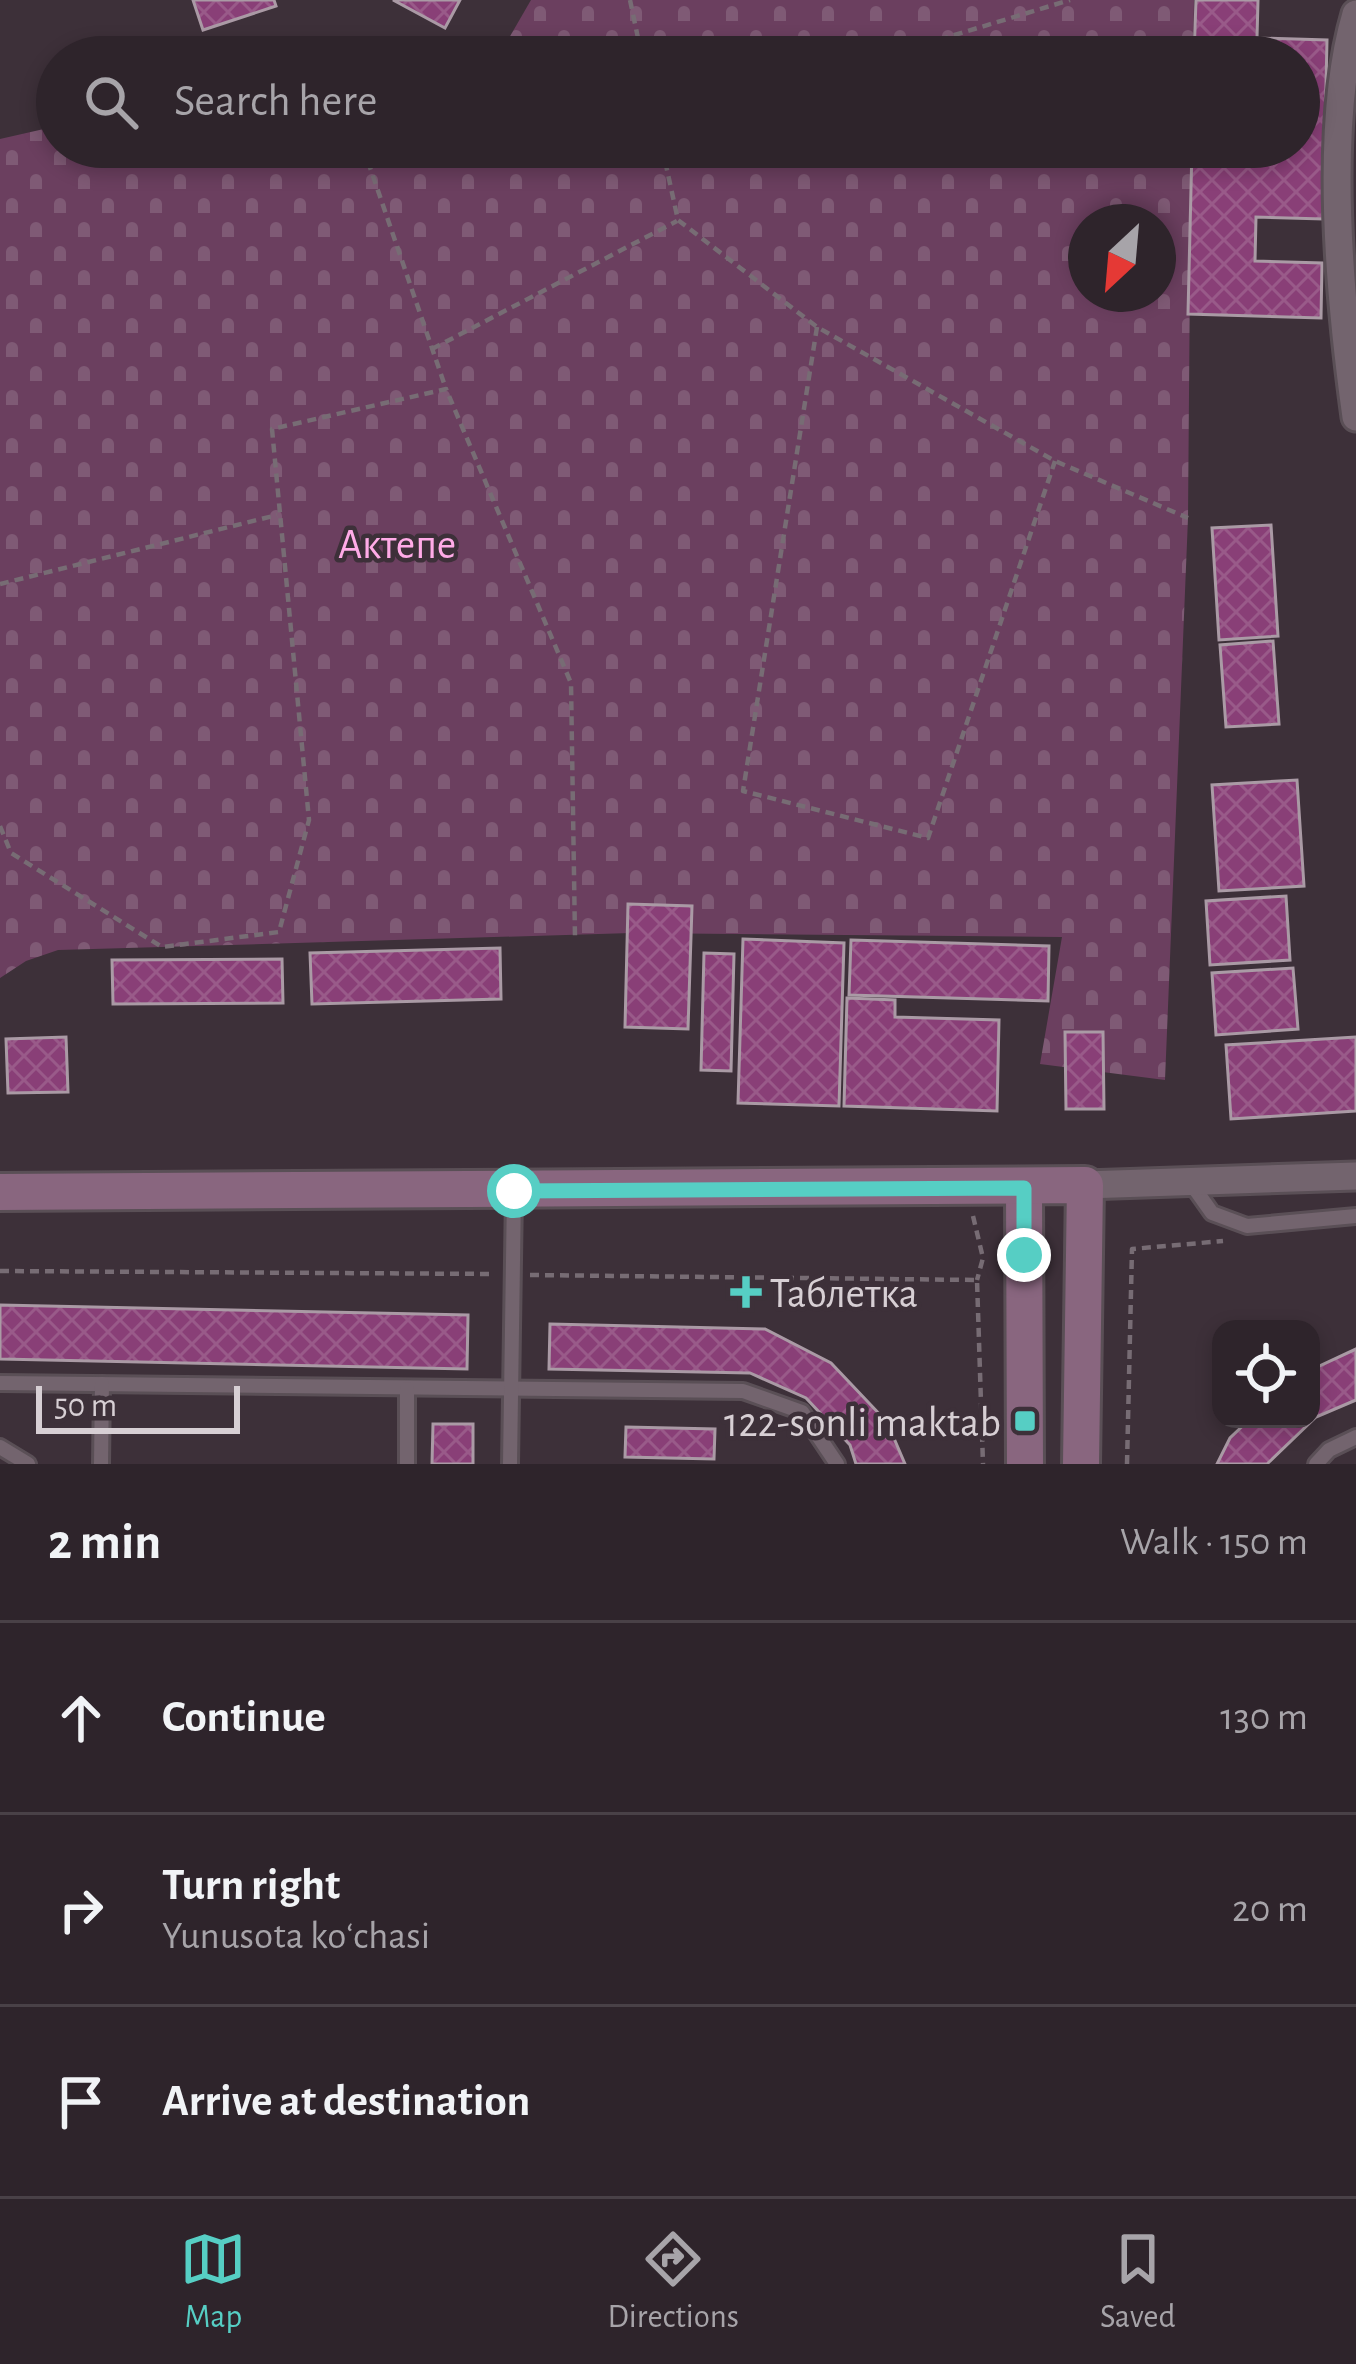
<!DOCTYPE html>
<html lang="en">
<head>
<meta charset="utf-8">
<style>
	:root { --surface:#2e242b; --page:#362c33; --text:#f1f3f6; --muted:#a7a4a9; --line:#494147; --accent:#56cec4 }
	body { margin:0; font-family:"Alegreya Sans",sans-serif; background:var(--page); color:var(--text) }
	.controls { position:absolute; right:36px; bottom:36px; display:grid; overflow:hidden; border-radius:24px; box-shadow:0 6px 18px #0003 }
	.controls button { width:108px; height:108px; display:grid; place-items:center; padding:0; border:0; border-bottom:3px solid var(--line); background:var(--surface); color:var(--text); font:60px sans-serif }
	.compass { position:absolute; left:1068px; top:204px; width:108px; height:108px; border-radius:50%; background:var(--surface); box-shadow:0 6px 18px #0003; rotate:206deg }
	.scale { position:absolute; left:36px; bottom:30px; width:204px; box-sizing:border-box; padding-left:12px; border:6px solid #d7cfd4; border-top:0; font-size:33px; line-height:42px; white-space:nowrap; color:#d7cfd4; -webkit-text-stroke:9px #3d3039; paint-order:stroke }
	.stop { position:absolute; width:36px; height:36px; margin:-27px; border:9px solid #56cec4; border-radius:50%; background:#fff }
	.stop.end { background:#56cec4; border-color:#fff; box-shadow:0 3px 12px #0008 }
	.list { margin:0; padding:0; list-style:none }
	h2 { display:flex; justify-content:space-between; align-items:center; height:156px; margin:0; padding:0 48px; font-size:51px }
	h2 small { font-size:39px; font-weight:400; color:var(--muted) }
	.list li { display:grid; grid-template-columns:78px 1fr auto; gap:36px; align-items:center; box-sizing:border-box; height:192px; padding:0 48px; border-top:3px solid var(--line) }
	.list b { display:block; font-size:45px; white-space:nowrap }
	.list p { margin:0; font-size:39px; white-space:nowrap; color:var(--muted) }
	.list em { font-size:39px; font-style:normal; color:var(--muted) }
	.icon { flex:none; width:66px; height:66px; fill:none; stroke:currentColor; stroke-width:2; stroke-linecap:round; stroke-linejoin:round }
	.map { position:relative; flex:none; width:1356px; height:1464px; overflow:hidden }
	.search { position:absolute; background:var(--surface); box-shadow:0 6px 18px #0003; left:36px; right:36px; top:36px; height:132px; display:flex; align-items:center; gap:30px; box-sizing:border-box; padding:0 42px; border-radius:66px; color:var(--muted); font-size:45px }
	.sheet { height:732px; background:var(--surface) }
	nav { display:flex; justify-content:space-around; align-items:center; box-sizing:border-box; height:168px; border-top:3px solid var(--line); background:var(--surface); font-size:33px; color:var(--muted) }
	nav a { display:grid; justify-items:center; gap:6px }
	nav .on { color:var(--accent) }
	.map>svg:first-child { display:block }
	.cemetery { fill:url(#cemetery-stones); fill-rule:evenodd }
	.building { fill:url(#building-cross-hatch); stroke:#aa9aa5; stroke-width:3 }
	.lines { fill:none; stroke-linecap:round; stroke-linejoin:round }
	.lane-casing { stroke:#5a4f56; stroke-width:20 }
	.street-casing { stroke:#5a4f56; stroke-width:33 }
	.secondary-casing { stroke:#5a4f56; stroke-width:42 }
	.path { stroke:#776c74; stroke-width:4.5; stroke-dasharray:9 6; stroke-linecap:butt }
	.lane { stroke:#73646e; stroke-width:14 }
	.street { stroke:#73646e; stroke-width:27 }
	.secondary { stroke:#89667f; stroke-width:36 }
	.route { stroke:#56cec4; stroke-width:15 }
	.poi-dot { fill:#56cec4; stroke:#3d3039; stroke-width:4.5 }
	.labels { text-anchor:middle; stroke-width:9; stroke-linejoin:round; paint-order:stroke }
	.park-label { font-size:42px; fill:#ffabe7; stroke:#3d3039 }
	.poi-label { font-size:42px; fill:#d7cfd4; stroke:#3d3039; text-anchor:start }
</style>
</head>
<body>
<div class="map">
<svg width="1356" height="1464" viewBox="0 0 1356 1464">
	<defs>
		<pattern id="cemetery-stones" width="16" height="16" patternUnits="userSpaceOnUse" patternTransform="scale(3)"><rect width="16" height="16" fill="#6b3f5f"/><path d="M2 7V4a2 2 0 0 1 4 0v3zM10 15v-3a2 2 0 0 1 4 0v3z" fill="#7f5a75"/></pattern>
		<pattern id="building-cross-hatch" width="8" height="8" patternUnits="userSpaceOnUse" patternTransform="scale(3)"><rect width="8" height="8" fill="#893f77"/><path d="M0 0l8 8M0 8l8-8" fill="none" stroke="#995a89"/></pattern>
	</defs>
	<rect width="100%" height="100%" fill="#3d3039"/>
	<g class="cemetery">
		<path d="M531,0H1194L1193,57H498Z"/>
		<path d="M57,126V147H1191L1188,518L1165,1080L1040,1064L1062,937L631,933L58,950L26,961L0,978V139ZM1086,222H1158V294H1086Z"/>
	</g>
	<g class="building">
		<path d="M193,0H274L276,6L203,30Z"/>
		<path d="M393,0H460L445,28Z"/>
		<path d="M1196,0H1258L1257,38L1327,40L1323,219L1256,217L1255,261L1322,263L1321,318L1188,314L1192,147H1299V57H1194Z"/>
		<path d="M1271,525L1278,636L1219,640L1212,528Z"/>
		<path d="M1273,641L1279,724L1226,727L1220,645Z"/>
		<path d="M1297,780L1304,886L1219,891L1212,785Z"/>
		<path d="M1286,896L1290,960L1210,965L1206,901Z"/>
		<path d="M628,904L692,906L688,1029L625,1027Z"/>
		<path d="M743,939L844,943L839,1106L738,1103Z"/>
		<path d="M851,940L1049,946L1048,1001L849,995Z"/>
		<path d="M500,948L501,999L312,1004L310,953Z"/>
		<path d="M704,953L734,954L731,1071L701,1070Z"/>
		<path d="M282,959L283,1003L113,1004L112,960Z"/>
		<path d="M1293,968L1298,1029L1216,1035L1212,973Z"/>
		<path d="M847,998L895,1000V1017L999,1020L997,1111L844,1106Z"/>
		<path d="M1065,1032H1103L1104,1109H1066Z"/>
		<path d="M66,1037L68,1092L8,1093L6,1039Z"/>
		<path d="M1356,1037V1111L1231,1119L1226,1045Z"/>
		<path d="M0,1305L468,1315L467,1369L0,1359Z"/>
		<path d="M550,1324L765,1329L831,1363L887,1422L905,1464H856L850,1445L806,1398L750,1373L549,1369Z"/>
		<path d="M1356,1349V1400L1316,1417L1267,1464H1217L1230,1438L1250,1419H1311V1370Z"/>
		<path d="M433,1424H473V1464H432Z"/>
		<path d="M626,1427L715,1429L714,1459L625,1457Z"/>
	</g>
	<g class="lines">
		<g class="lane-casing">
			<g id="lane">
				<path d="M1190,1182L1212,1213L1247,1226L1356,1216"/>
				<path d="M0,1383L743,1391L802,1412L837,1464"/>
				<path d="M0,1447L28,1464"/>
				<path d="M101,1464L102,1384"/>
				<path d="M407,1464V1389"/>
				<path d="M510,1464L514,1193"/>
				<path d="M1316,1464L1329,1450L1356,1437"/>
			</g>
		</g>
		<g class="street-casing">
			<g id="street">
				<path d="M1356,14C1323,126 1340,301 1356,417"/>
				<path d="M1085,1185L1356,1176"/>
			</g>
		</g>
		<g class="secondary-casing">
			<g id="secondary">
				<path d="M1024,1188L1025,1464"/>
				<path d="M0,1192L1085,1185L1081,1464"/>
			</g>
		</g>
		<g class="path">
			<path d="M630,0L642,57"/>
			<path d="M882,57L1070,0"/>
			<path d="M363,147L446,389"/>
			<path d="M662,147L678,220L817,327L1055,461L1188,518"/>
			<path d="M817,327L743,791L928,838L1055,461"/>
			<path d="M432,349L677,221"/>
			<path d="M0,584L277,515"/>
			<path d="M0,826L11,853L162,947L279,932L309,820L272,429L446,389L571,683L575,938"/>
			<path d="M973,1216L983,1258L977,1280"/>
			<path d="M0,1271L495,1274"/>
			<path d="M530,1275L977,1280L983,1464"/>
			<path d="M1127,1464L1132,1249L1223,1241"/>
		</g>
		<use href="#lane" class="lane"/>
		<use href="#street" class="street"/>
		<use href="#secondary" class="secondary"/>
	</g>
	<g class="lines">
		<path class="route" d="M514,1191L1024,1188V1255"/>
	</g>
	<g class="poi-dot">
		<path d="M740 1274h12v12h12v12h-12v12h-12v-12h-12v-12h12z"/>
		<rect x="1013" y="1409" width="24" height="24" rx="6"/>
	</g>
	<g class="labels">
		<g class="park-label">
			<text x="397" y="558">Актепе</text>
		</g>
		<g class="poi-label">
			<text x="770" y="1307">Таблетка</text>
			<text x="1001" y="1436" text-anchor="end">122-sonli maktab</text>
		</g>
	</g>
</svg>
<div class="controls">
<button><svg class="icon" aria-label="locate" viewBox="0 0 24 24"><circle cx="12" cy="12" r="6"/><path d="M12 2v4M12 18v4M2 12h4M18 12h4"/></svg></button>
</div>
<svg class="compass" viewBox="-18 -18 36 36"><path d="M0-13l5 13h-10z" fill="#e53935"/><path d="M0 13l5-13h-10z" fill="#a7a4a9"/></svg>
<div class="scale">50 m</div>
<div class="stop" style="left:514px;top:1191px"></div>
<div class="stop end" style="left:1024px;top:1255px"></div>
<div class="search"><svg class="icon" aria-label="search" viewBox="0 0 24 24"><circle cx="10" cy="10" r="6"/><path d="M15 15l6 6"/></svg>Search here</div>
</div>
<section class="sheet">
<h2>2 min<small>Walk · 150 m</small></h2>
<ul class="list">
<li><svg class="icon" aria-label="ahead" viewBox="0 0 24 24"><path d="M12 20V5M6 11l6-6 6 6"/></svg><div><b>Continue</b></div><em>130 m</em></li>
<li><svg class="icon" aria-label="right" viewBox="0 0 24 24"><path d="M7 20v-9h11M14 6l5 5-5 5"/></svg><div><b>Turn right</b><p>Yunusota koʻchasi</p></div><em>20 m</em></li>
<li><svg class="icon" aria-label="arrive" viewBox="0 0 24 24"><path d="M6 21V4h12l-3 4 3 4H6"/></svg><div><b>Arrive at destination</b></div></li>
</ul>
</section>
<nav>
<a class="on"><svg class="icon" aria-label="map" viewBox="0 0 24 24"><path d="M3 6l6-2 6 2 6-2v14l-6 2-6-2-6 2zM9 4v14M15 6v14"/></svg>Map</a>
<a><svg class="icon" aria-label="directions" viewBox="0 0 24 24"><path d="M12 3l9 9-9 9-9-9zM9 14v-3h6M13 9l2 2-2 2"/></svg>Directions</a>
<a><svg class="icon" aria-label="saved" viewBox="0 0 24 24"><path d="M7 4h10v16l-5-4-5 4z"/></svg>Saved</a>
</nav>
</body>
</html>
